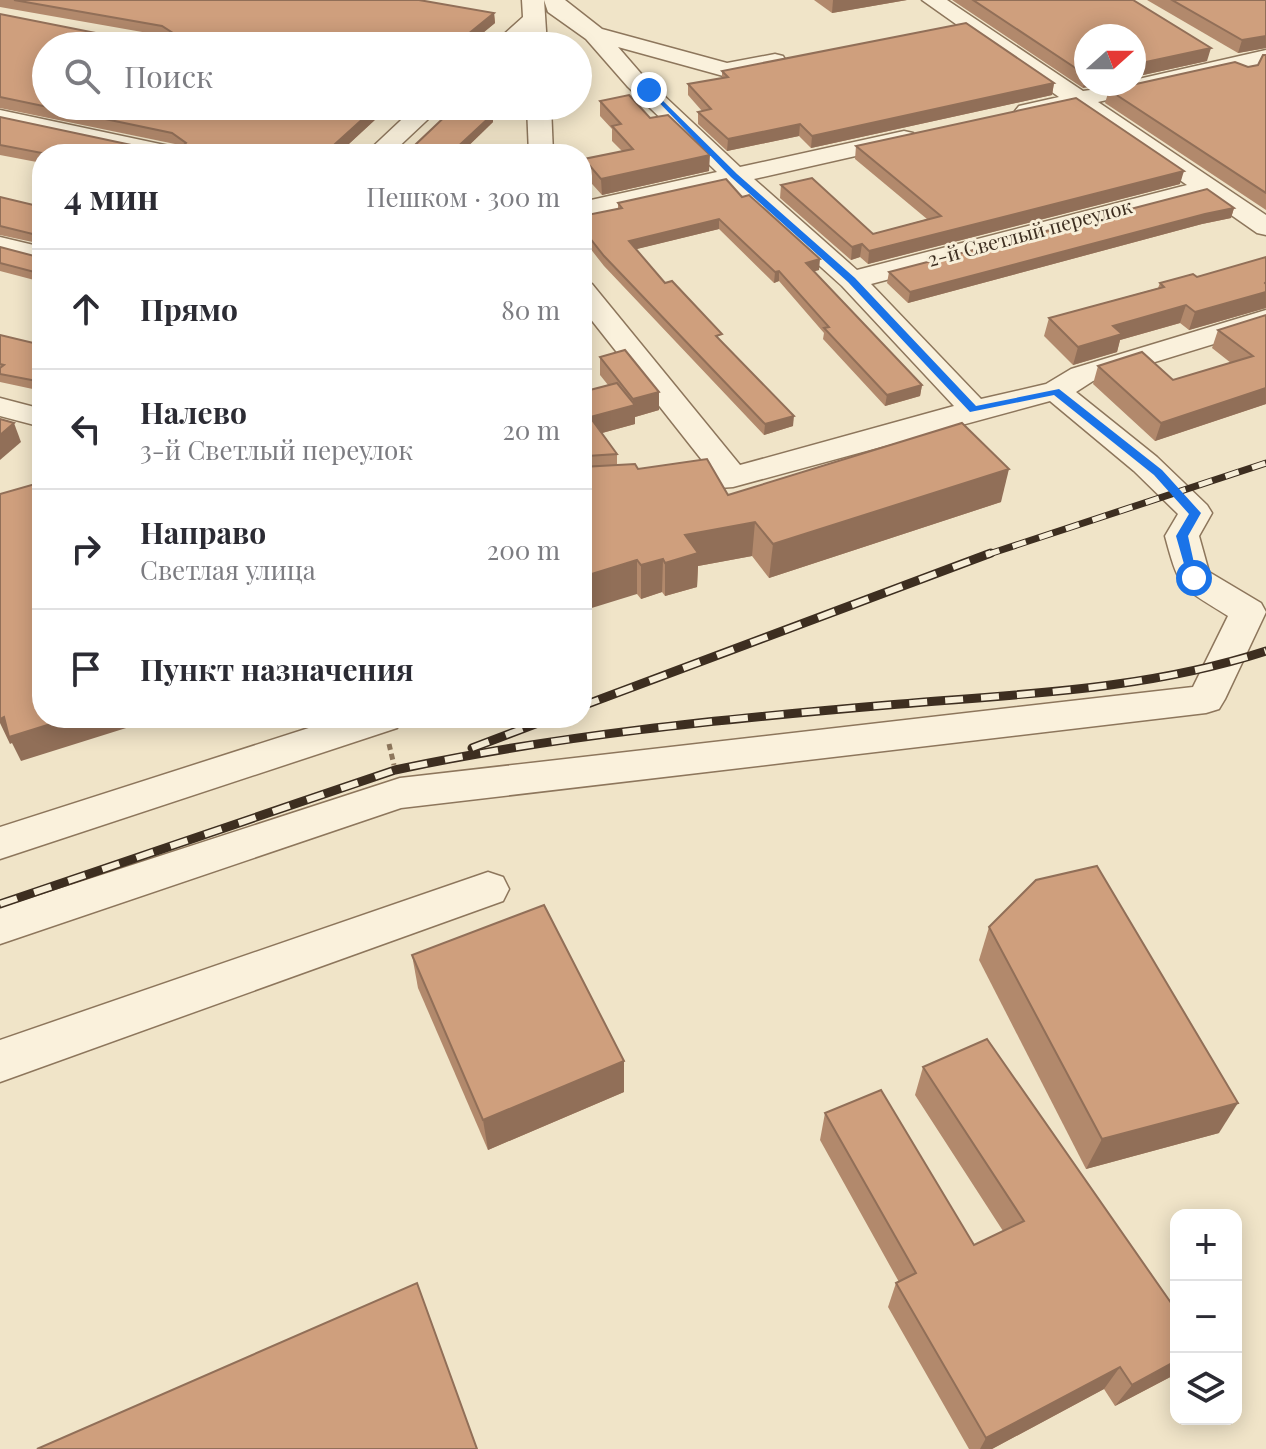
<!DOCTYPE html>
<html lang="ru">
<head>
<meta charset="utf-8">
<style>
	:root { --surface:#fff; --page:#f2f2f3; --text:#2b2b33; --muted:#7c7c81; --line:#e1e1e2 }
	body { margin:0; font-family:"Playfair Display",serif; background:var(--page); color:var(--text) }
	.controls { position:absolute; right:24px; bottom:24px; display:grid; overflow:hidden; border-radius:16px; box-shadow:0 4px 20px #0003 }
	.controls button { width:72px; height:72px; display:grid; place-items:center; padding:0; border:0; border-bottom:2px solid var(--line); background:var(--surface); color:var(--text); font:40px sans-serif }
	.compass { position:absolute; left:1074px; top:24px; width:72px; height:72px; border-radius:50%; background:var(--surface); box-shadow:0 4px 20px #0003; rotate:69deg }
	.stop { position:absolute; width:24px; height:24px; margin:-18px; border:6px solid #1a73e8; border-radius:50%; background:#fff }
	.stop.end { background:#1a73e8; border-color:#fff; box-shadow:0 2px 8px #0008 }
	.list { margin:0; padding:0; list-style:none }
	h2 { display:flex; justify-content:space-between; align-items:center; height:104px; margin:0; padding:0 32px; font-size:34px }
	h2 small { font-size:26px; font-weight:400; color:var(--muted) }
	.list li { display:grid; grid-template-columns:52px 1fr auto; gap:24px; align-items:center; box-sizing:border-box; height:120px; padding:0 32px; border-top:2px solid var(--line) }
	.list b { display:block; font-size:30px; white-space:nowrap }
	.list p { margin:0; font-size:26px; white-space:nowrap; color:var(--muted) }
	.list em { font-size:26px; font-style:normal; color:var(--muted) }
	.icon { flex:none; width:44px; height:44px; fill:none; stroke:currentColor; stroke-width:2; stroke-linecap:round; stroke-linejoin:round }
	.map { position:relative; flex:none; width:1266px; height:1449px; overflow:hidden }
	.search { position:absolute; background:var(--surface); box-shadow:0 4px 20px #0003; left:32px; top:32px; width:560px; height:88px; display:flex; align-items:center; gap:20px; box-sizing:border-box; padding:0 28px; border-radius:44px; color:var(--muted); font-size:30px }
	.panel { position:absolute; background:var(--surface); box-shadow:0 4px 20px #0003; left:32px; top:144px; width:560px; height:584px; border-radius:32px }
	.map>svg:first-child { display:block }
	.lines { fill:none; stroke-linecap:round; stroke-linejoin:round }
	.minor-casing { stroke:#8d765c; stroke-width:3 }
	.path { stroke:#8d765c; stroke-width:5; stroke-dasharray:6 4; stroke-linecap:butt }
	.minor { fill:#faf1dc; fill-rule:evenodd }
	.rail-far1-casing { stroke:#3d2e20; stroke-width:7 }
	.rail-casing { stroke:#3d2e20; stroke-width:9 }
	.rail-far1 { stroke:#f7eed8; stroke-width:5; stroke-dasharray:14; stroke-linecap:butt }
	.rail { stroke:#f7eed8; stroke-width:6; stroke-dasharray:18; stroke-linecap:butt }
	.wall { fill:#b2896c }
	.shaded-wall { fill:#916f58 }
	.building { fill:#cf9f7d; stroke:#916f58; stroke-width:2 }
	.route { fill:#1a73e8 }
	.labels { text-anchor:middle; stroke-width:6; stroke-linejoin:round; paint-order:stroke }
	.far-street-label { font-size:20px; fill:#3d2e20; stroke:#f7eed8 }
</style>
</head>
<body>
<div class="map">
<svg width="1266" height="1449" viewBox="0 0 1266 1449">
	<rect width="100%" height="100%" fill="#f0e4c8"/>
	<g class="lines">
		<g class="minor-casing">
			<g id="minor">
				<path d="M522,0H565L602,29L727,63L775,54L783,56L786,61L783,66L727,77L618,47L644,77L740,167L904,131L913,133L916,138L913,143L754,179L857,270L1187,185L1075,107L1027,118L1019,116L1015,111L1019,106L1059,97L922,0H947L1083,91L1134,84V80L1266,50V64L1098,102L1266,215V235L1257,233L1204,196L871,284L981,399L1046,384L1071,369L1266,310V328L1093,381L1076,392L1157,457L1207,505L1212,513L1199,536L1209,572L1261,603L1266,612L1225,699L1219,709L1206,713L401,808L0,944V908L400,778L1193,687L1228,616C1181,586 1180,592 1165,536L1178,514L1134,471L1050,401L733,487L582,498V478L709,469L582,308V282L592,284L740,465L954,406L842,286L730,185L582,218V202L717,172L628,87L586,39L548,12L544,0L547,46H525L524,38L515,46H491L523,17Z"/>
				<path d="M416,106H442L391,154H365Z"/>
				<path d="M527,106H551L553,154H529Z"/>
				<path d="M0,110L174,147L186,154H139L0,124Z"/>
				<path d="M0,237L42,247V263L0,253Z"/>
				<path d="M0,398L42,409V427L0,416Z"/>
				<path d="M340,718H403L397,728L0,859V827Z"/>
				<path d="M488,872L503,877L509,889L503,901L0,1082V1040Z"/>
			</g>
		</g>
		<path class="path" d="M389,744L394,765"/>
		<use href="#minor" class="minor"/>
		<g class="rail-far1-casing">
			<path id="rail-far1" d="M986,555L1266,463"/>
		</g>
		<g class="rail-casing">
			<g id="rail">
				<path d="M582,706L991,553"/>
				<path d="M472,748L551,718"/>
				<path d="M0,904L395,770C558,735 723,719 888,705C1016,694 1143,691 1266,651"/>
			</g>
		</g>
		<use href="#rail-far1" class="rail-far1"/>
		<use href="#rail" class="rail"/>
	</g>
	<g class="wall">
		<path d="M0,0H419L494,13L495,23L467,46H46V106H390L338,154H42V163L0,155V117L136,146H178L175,144L0,108V14L126,39H168L165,36L0,7Z"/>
		<path d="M814,0H907L832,13Z"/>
		<path d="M952,0H1133L1207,61L1134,77V36L1083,88Z"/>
		<path d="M1147,0H1266V48L1238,53Z"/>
		<path d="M1266,54V210L1105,103L1109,90L1258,65Z"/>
		<path d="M722,71L1054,83L1052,95L811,148L799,136L727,151L698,124V112L702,111L688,95V84L722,78Z"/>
		<path d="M600,101L650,118L709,171L602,195L584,175V159L622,151L612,141V129L600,116Z"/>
		<path d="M493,114V122L460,154H415L414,146Z"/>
		<path d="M856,146L1180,184L868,264L860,257L851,260L780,198L781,185L873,234L927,219L855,159Z"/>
		<path d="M0,197L42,207V244L0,235Z"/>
		<path d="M742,197L819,270L813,271L922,385L920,396L885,406L823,339L824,333L779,281L774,283L719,229L636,249L665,283L721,342L793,426L764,435L604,266L582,238V216L618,209V203Z"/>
		<path d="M1234,208L1231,218L1202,224L908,303L887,283L889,272Z"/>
		<path d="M0,247L38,257L42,254V282L0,271Z"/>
		<path d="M1266,257V308L1189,330L1180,323L1120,340L1117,352L1073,365L1044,336L1049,318L1158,288L1160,283L1197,277Z"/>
		<path d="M1266,315V404L1155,441L1093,384L1098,366L1173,380L1231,363L1212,348L1218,330Z"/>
		<path d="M0,335L42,345V391L0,382Z"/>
		<path d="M600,357L659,392V410L635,417V424L602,433L617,454V465L638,469L728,495L1001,502L769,578L752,556L698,566L697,587L665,596L662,592L641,599L637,594L582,466V392L608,385L600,375Z"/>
		<path d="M989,927L1219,1133L1086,1169L979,960Z"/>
		<path d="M412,955L624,1092L488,1150L418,988Z"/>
		<path d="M923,1067L1176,1374L1115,1406L1104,1389L992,1449H969L888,1307L896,1283L899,1282L820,1140L825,1113L974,1245L1003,1231L915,1095Z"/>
	</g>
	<g class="shaded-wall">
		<path d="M833,0H907L832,13Z"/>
		<path d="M494,13L495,23L467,46H462V39Z"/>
		<path d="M1266,36V48L1238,53L1242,40Z"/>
		<path d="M456,38L457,46H448Z"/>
		<path d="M1211,48L1207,61L1134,77V68L1137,64Z"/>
		<path d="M1086,75V84H1112L1083,88Z"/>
		<path d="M1054,83L1052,95L811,148L812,136Z"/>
		<path d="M377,106H390L338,154H324Z"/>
		<path d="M493,114V122L460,154H451Z"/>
		<path d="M800,124L799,136L727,151L728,139Z"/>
		<path d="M710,155L709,171L602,195L601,179Z"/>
		<path d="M1184,171L1180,184L868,264L869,251Z"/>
		<path d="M1234,208L1231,218L1202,224L908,303L910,292L1205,214Z"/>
		<path d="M719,219V229L629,251V241Z"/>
		<path d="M862,244L860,257L851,260L852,247Z"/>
		<path d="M820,259L819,270L805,274L806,263Z"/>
		<path d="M779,271V281L774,283L775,272Z"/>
		<path d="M1266,282V308L1189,330L1195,312Z"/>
		<path d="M1186,305L1180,323L1120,340L1117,352L1073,365L1078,347L1113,326Z"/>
		<path d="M922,385L920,396L885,406L887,395Z"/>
		<path d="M1266,388V404L1155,441L1161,423Z"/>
		<path d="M659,392V410L635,417V424L591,436L590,417L633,406V399Z"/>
		<path d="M794,416L793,426L764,435L765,424Z"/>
		<path d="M14,423L21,442L0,460V435Z"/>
		<path d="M1009,469L1001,502L769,578L773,544Z"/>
		<path d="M755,522L752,556L698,566L697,587L665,596V563L685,535Z"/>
		<path d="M663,559L662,592L641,599V565Z"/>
		<path d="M637,560V594L582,611V577Z"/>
		<path d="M4,717L70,718H158L21,761L12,743L10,744L0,723V719Z"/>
		<path d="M624,1061V1092L488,1150L483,1120Z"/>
		<path d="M1238,1103L1219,1133L1086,1169L1102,1139Z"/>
		<path d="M1176,1361V1374L1115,1406L1132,1385Z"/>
		<path d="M1120,1367L1104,1389L992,1449H980L986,1438Z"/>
	</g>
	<g class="building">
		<path d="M14,0H419L494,13L462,39L456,38L448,46H46V106H377L324,154H47L0,145V117L136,146H183L186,143L172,133L0,97V14L126,39H173L176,35L162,26Z"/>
		<path d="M973,0H1133L1211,48L1137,64L1134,68V36H1086V75Z"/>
		<path d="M1172,0H1266V36L1242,40Z"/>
		<path d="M966,23L1054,83L812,136L800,124L728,139L698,112L711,109L688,84L728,77L722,71Z"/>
		<path d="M1263,55H1266V193L1109,90L1235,62L1248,67L1258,65Z"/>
		<path d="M629,95L650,118L668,115L710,155L601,179L584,159L633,149L612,126L621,124L600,101Z"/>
		<path d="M1076,98L1184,171L869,251L862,244L852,247L781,185L812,178L873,234L941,216L856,146Z"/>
		<path d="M456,106L493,114L451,153L414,146Z"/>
		<path d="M393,151L408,154H390Z"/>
		<path d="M726,179L742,197L749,195L820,259L806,263L922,385L887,395L824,328L829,327L779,271L775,272L719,219L629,241L665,283L672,281L722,334L716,336L794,416L765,424L604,256L582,228V216L622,208L618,203Z"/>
		<path d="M1207,189L1234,208L1205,214L910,292L889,272Z"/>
		<path d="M0,197L42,207V253L41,236L0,226Z"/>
		<path d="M0,247L38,257L42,254V274L0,263Z"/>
		<path d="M1266,257V282L1265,283L1266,284V292L1195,312L1186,305L1113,326L1122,334L1078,347L1049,318L1164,287L1160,283L1193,274L1197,277Z"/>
		<path d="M1266,315V388L1161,423L1098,366L1142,352L1173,380L1253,356L1218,330Z"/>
		<path d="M0,335L42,345V347L38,350L42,351V382L0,374V368L4,365L0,364Z"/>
		<path d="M625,350L659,392L633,399L600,357Z"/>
		<path d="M617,383L635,405L590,417L617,454L587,456L582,448V392Z"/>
		<path d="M0,419L14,423L0,435Z"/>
		<path d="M962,423L1009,469L773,544L755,522L685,535L698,553L665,563L663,559L641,565L637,560L582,577V467L635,464L638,469L707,459L728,495Z"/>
		<path d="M42,482V718H70L9,737L4,717L0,719V494Z"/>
		<path d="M1097,866L1238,1103L1102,1139L989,927L1036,880Z"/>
		<path d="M544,905L624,1061L483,1120L412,955Z"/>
		<path d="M987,1039L1176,1310V1361L1132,1385L1120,1367L986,1438L896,1283L916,1273L825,1113L881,1090L974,1245L1024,1221L923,1067Z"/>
		<path d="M417,1283L477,1449H37Z"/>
	</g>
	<path class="route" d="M646,89H651L737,174L855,278L976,406L1059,389L1162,470L1201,513L1188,536L1198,581L1188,578L1176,536L1189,514L1154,475L1054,395L970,412L848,282L731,177Z"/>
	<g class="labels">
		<g class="far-street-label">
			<text transform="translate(1030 233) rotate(-15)" y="7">2-й Светлый переулок</text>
		</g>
	</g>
</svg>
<div class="controls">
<button>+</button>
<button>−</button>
<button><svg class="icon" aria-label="layers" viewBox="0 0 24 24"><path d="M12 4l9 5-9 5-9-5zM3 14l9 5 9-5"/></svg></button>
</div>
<svg class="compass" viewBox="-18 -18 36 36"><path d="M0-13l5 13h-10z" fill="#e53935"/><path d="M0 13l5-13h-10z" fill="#7c7c81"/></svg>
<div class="stop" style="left:1194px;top:578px"></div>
<div class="stop end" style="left:649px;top:90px"></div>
<div class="search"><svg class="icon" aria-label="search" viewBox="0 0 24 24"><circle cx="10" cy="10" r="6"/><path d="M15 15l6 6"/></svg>Поиск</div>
<section class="panel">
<h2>4 мин<small>Пешком · 300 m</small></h2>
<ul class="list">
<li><svg class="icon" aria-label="ahead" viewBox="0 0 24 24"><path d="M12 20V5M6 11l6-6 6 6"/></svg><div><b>Прямо</b></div><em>80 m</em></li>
<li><svg class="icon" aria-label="left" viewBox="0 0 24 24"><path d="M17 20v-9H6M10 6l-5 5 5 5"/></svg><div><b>Налево</b><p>3-й Светлый переулок</p></div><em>20 m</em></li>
<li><svg class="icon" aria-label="right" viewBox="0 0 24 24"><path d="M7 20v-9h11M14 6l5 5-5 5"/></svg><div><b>Направо</b><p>Светлая улица</p></div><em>200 m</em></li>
<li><svg class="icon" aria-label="arrive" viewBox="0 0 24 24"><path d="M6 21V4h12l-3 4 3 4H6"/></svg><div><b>Пункт назначения</b></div></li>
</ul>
</section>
</div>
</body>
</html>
